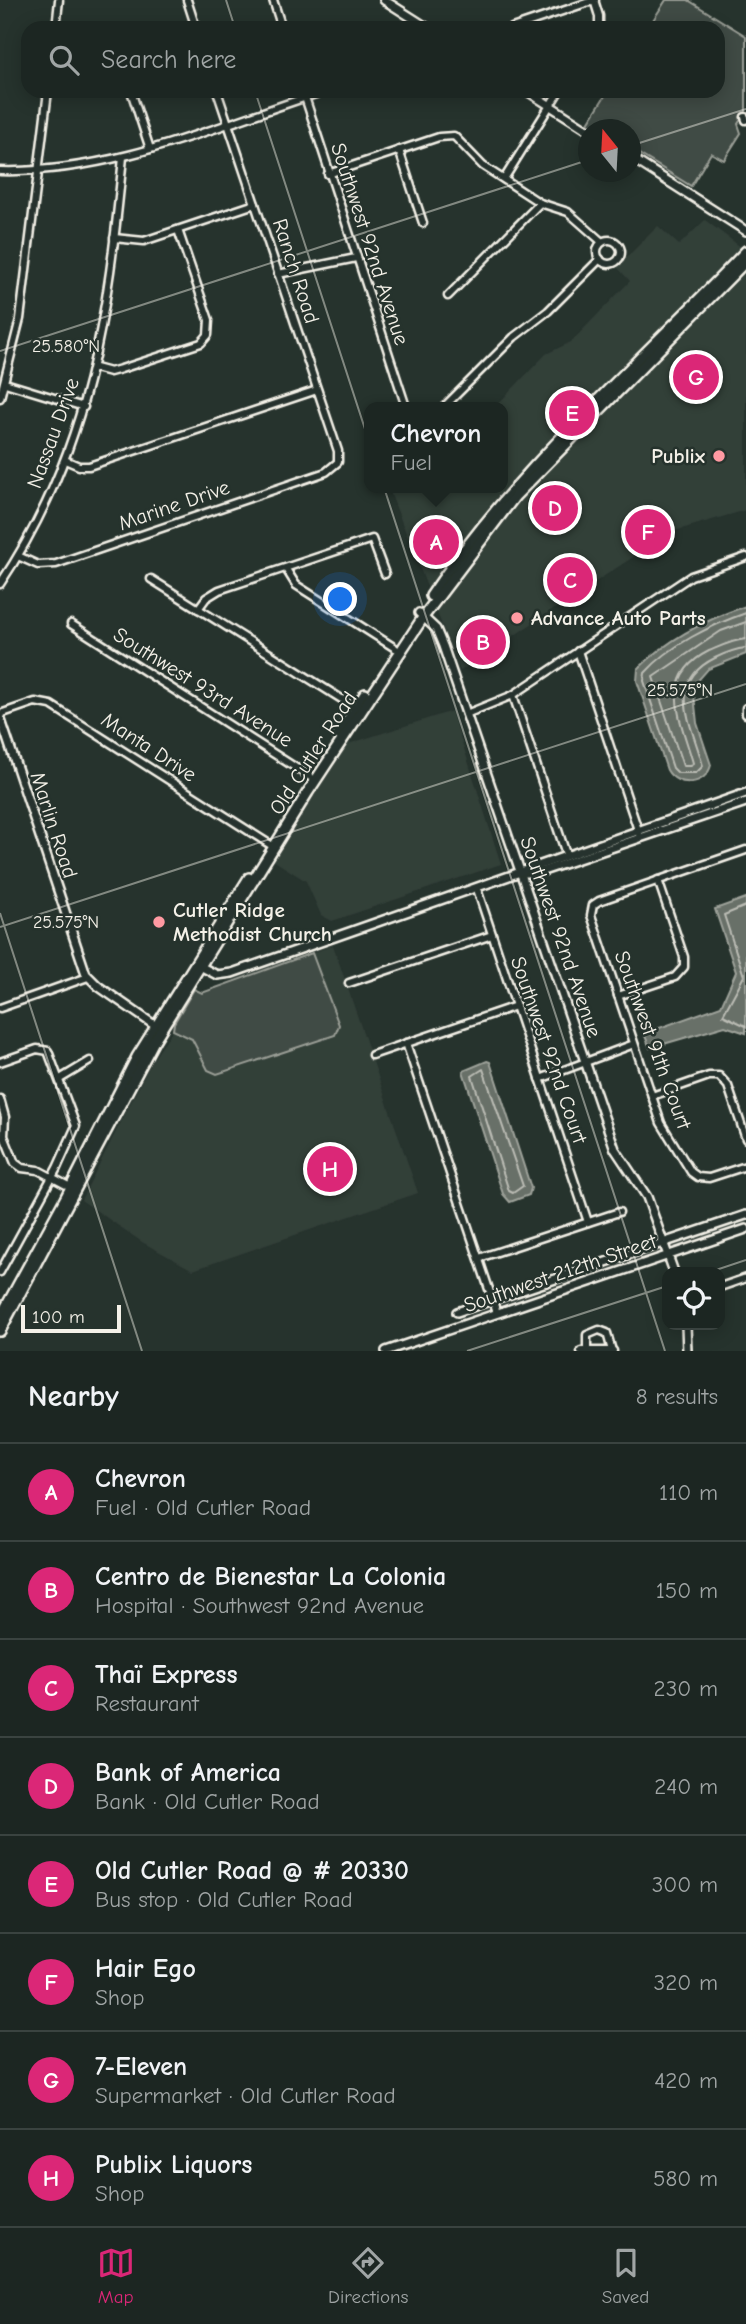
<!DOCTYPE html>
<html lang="en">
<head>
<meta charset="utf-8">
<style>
	:root { --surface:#1c2622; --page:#252e2a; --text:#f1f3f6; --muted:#a0a5a5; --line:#3a4340; --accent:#db2777 }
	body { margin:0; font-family:"Comic Neue",sans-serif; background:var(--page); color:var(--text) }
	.controls { position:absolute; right:21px; bottom:21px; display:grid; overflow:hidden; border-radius:14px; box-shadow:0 4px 18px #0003 }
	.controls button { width:63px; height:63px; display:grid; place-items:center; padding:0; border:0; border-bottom:2px solid var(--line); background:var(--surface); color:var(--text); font:35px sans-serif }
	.compass { position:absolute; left:578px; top:119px; width:63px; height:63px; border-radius:50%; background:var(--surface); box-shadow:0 4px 18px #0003; rotate:342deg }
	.scale { position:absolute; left:21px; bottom:18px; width:100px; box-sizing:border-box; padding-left:7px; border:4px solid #f4f1e8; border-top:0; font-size:19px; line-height:24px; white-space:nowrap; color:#f4f1e8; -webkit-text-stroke:5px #26332d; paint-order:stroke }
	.you { position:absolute; left:341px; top:600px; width:24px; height:24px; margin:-18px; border:5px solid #fff; border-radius:50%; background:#1a73e8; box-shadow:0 0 0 10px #1a73e833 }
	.badge { display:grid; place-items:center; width:46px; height:46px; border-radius:50%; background:var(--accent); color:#fff; font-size:23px; font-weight:700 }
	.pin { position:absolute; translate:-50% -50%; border:4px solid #fff; box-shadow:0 2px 7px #0006 }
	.popup { position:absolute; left:364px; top:402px; width:144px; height:91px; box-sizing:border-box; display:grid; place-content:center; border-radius:14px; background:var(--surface); filter:drop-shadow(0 2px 5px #0005); font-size:23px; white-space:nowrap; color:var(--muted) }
	.popup b { font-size:26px; color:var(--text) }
	.popup::after { content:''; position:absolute; left:50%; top:100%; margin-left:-14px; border:14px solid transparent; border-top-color:var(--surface) }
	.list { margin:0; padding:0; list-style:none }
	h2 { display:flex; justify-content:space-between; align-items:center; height:91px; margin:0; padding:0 28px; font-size:30px }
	h2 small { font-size:23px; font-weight:400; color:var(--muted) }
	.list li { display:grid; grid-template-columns:46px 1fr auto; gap:21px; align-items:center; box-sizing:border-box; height:98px; padding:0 28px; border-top:2px solid var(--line) }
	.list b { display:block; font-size:26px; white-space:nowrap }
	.list p { margin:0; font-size:23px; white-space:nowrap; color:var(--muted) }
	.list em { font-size:23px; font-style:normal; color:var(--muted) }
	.icon { flex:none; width:38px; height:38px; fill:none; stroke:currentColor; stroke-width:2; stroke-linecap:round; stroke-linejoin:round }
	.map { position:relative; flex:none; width:746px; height:1351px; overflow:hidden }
	.search { position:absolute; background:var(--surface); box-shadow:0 4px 18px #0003; left:21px; right:21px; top:21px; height:77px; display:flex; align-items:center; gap:18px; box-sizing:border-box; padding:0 24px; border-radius:21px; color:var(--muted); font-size:26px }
	.sheet { height:875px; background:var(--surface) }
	nav { display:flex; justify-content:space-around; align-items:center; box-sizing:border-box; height:98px; border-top:2px solid var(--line); background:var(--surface); font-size:19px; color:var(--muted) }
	nav a { display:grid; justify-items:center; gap:4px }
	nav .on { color:var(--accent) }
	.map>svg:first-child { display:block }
	.built { fill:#333f39 }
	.green { fill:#414b45; stroke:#9a9e96; stroke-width:2 }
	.water { fill:#676f68; stroke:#9fa39b; stroke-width:2 }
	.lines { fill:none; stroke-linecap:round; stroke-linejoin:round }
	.shore { stroke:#bcbdb5; stroke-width:2 }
	.minor-casing { stroke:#f4f1e8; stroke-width:11 }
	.tertiary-casing { stroke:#f4f1e8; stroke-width:12 }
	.secondary-casing { stroke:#f4f1e8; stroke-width:14 }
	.minor { stroke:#26332d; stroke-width:6 }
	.tertiary { stroke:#26332d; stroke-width:7 }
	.secondary { stroke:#26332d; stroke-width:9 }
	.ticks { fill:none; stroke:#f4f1e8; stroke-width:2; stroke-opacity:0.45 }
	.poi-dot { fill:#ff9aa2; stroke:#26332d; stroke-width:2.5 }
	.labels { text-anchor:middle; stroke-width:5; stroke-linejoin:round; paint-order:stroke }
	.street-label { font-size:21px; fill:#f4f1e8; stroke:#26332d }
	.poi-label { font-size:21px; font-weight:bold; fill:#f4f1e8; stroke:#26332d; text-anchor:start }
	.ticks-label { font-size:18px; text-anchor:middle; fill:#f4f1e8; stroke:#26332d; stroke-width:5; stroke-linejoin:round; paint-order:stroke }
</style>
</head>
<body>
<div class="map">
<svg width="746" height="1351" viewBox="0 0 746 1351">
	<rect width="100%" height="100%" fill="#26332d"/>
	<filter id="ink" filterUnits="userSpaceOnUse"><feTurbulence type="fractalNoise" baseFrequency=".0143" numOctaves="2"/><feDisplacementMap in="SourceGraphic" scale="14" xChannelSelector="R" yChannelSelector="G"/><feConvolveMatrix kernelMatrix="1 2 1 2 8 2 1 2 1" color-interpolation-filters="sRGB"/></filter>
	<g filter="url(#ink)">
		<g class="built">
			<path d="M705,220L746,251V510L671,532L460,671L390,492L402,488H502V407H495L546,354L571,342L630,281L617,267L658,226L679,245Z"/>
			<path d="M452,711L501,864L332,921L321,915L306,881L273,860L345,745Z"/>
			<path d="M333,945L418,1193L193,1270L142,1242L81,1200L152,1061L173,1030L192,1039L204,1057L339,1028L312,953Z"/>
		</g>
		<g class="green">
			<path d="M666,0H688L746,36V112L738,124L741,133L724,160L711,153L691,186L631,149L630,130L598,129L588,123L608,91H718V28H648Z"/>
			<path d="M312,953L339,1025L335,1035L217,1074L208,1070L192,1039L173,1030L174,1023L194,989L202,993Z"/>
		</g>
		<g class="water">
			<path d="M746,606V654L708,669L693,686L697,723L711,765C706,786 677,788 667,770L637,681L638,669C667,640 707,619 746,606Z"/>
			<path d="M746,898V1033L725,1026L650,1048L645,1036L648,1032L721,1006L736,972L715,909Z"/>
			<path d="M487,1061L490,1062L531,1188L529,1195L510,1202L503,1194L463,1071Z"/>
		</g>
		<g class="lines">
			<g class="shore">
				<path d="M746,613C711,625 670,645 645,673L644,681L673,768L678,773H696L703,766C693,726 664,683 715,658C725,653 735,649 746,648"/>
				<path d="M746,622L721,631L653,677L683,766H691L693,763C681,720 657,677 709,651C721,646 733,640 746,639"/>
				<path d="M746,906L724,915L744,976L723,1015L746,1026"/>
				<path d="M483,1069L523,1186L513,1193L509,1191L472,1076Z"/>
			</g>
			<g class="minor-casing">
				<g id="minor">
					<path d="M187,0L196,28"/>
					<path d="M273,0L282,28"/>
					<path d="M594,0L599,16V28"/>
					<path d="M56,28L59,0"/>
					<path d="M512,28L595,0"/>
					<path d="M131,91L150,149"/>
					<path d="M303,91L406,407"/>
					<path d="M745,117L746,120"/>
					<path d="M399,150L423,223"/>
					<path d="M0,171C114,174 218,125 325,91"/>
					<path d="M328,174L439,137L454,136L483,166L540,203L568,212L602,242"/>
					<path d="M504,179L559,91"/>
					<path d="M114,238L144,241L255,204"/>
					<circle cx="609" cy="252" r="12"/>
					<path d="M278,274L356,258"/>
					<path d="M448,296L540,203"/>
					<path d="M95,368L110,372L121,369L201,343L208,335L209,320L178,230"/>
					<path d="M5,383L84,407"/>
					<path d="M0,398L20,319L48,91"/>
					<path d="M444,407L514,337L548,311L600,259"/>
					<path d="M65,460L79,466H89L317,390"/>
					<path d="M18,556L38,565L56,564L326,472L338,462V451L217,91"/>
					<path d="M286,569L296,585L395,648"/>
					<path d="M151,579L359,710"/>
					<path d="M0,584C90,450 108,314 123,157"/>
					<path d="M198,609L206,598L219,590L372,539L385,574"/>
					<path d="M71,624L315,780"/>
					<path d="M578,651L639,833"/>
					<path d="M513,695L566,854"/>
					<path d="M746,708V714"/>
					<path d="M0,714L35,702L51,705L274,847"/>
					<path d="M466,714L513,695L691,576L746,557"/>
					<path d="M746,850L599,901L593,905L591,915L661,1123L691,1172L698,1177L709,1178L746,1166"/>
					<path d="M477,889L588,1222"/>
					<path d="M349,983L492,935"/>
					<path d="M618,996L675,977L684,967V957L658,880"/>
					<path d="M0,1008L88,977"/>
					<path d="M406,1043L497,1313"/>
					<path d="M372,1055L516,1006"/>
					<path d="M0,1062L37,1049L48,1051L76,1126L57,1168L0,1272"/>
					<path d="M60,1079L90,1061"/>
					<path d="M540,1079L634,1044"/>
					<path d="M652,1096L709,1076H719L728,1086L746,1139"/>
					<path d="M0,1099L5,1117L4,1136L15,1163L22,1168L38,1170L72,1188"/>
					<path d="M479,1258L619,1212"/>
					<path d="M720,1287L746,1278"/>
					<path d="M587,1350V1335L599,1330L607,1333L612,1351"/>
					<path d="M581,1351H613"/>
				</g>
			</g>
			<g class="tertiary-casing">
				<g id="tertiary">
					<path d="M384,0L428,28"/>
					<path d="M527,91L588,130"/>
					<path d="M630,157L746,231"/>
					<path d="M419,613L436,629L443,646L615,1149L647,1197L674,1272"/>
					<path d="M0,717L86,974L98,986L160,1029"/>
					<path d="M523,873H537L746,802"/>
					<path d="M198,965L217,975L232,973L746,793"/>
					<path d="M457,1312L746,1215"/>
					<path d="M686,1325L687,1351"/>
					<path d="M386,1351L746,1229"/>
				</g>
			</g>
			<g class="secondary-casing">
				<g id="secondary">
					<path d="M431,596C518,466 639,364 746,251"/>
					<path d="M338,735L365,694"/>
					<path d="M1,1316L65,1199L137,1057L249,878"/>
					<path d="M0,1331L155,1039L308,792L424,616L515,496L746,261"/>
				</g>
			</g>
			<use href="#minor" class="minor"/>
			<use href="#tertiary" class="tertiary"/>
			<use href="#secondary" class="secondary"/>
		</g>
	</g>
	<path class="ticks" d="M226,0L235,28M255,91L665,1351M630,146L746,109M0,351L588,160M0,913L142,1351M0,927L746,684M710,1272L746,1260M467,1351L667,1286"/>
	<g class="poi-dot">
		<circle cx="719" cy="456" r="7"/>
		<circle cx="517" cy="618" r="7"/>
		<circle cx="159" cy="922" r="7"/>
	</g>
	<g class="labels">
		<g class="street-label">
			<text transform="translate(370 244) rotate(72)" y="7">Southwest 92nd Avenue</text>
			<text transform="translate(296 271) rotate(72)" y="7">Ranch Road</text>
			<text transform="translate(53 433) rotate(-70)" y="7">Nassau Drive</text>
			<text transform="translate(174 505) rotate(-19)" y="7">Marine Drive</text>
			<text transform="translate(203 687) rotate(32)" y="7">Southwest 93rd Avenue</text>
			<text transform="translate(149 747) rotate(33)" y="7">Manta Drive</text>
			<text transform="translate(313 753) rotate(-57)" y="7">Old Cutler Road</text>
			<text transform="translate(54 825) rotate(72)" y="7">Marlin Road</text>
			<text transform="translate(561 937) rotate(71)" y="7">Southwest 92nd Avenue</text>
			<text transform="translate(653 1040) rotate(70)" y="7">Southwest 91th Court</text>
			<text transform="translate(549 1050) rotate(71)" y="7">Southwest 92nd Court</text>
			<text transform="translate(560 1273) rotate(-19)" y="7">Southwest 212th Street</text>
		</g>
		<g class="poi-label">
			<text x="705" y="463" text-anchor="end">Publix</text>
			<text x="531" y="625">Advance Auto Parts</text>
			<text x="173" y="917">Cutler Ridge<tspan x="173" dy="24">Methodist Church</tspan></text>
		</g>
	</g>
	<g class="ticks-label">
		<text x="66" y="352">25.580°N</text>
		<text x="680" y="696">25.575°N</text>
		<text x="66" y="928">25.575°N</text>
	</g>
</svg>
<div class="controls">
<button><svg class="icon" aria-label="locate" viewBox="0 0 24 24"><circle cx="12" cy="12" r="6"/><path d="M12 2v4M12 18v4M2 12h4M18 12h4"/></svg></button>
</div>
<svg class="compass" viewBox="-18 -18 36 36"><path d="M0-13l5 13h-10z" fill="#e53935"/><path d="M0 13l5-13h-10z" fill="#a0a5a5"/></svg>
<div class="scale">100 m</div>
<div class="you"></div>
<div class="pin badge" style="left:436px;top:542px">A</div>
<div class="popup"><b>Chevron</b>Fuel</div>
<div class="pin badge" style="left:483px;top:642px">B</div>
<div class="pin badge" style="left:570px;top:580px">C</div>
<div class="pin badge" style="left:555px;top:508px">D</div>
<div class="pin badge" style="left:572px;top:413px">E</div>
<div class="pin badge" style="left:648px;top:532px">F</div>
<div class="pin badge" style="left:696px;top:377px">G</div>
<div class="pin badge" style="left:330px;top:1169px">H</div>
<div class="search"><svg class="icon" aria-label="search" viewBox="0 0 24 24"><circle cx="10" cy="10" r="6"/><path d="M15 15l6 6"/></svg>Search here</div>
</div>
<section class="sheet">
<h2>Nearby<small>8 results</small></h2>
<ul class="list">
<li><span class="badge">A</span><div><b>Chevron</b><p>Fuel · Old Cutler Road</p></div><em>110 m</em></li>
<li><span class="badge">B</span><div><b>Centro de Bienestar La Colonia</b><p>Hospital · Southwest 92nd Avenue</p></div><em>150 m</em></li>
<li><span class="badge">C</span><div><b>Thaï Express</b><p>Restaurant</p></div><em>230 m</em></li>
<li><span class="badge">D</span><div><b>Bank of America</b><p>Bank · Old Cutler Road</p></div><em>240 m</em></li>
<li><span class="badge">E</span><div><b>Old Cutler Road @ # 20330</b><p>Bus stop · Old Cutler Road</p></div><em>300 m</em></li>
<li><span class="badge">F</span><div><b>Hair Ego</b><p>Shop</p></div><em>320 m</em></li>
<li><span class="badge">G</span><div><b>7-Eleven</b><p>Supermarket · Old Cutler Road</p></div><em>420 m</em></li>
<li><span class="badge">H</span><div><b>Publix Liquors</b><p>Shop</p></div><em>580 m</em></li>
</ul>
</section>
<nav>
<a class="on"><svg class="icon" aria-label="map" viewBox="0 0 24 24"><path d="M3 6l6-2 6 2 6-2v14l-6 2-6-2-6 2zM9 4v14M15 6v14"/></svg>Map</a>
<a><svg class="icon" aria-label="directions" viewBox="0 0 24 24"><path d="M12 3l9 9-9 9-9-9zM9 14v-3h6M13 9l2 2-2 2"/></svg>Directions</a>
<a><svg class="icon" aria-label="saved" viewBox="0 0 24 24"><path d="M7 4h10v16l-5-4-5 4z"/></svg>Saved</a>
</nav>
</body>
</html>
